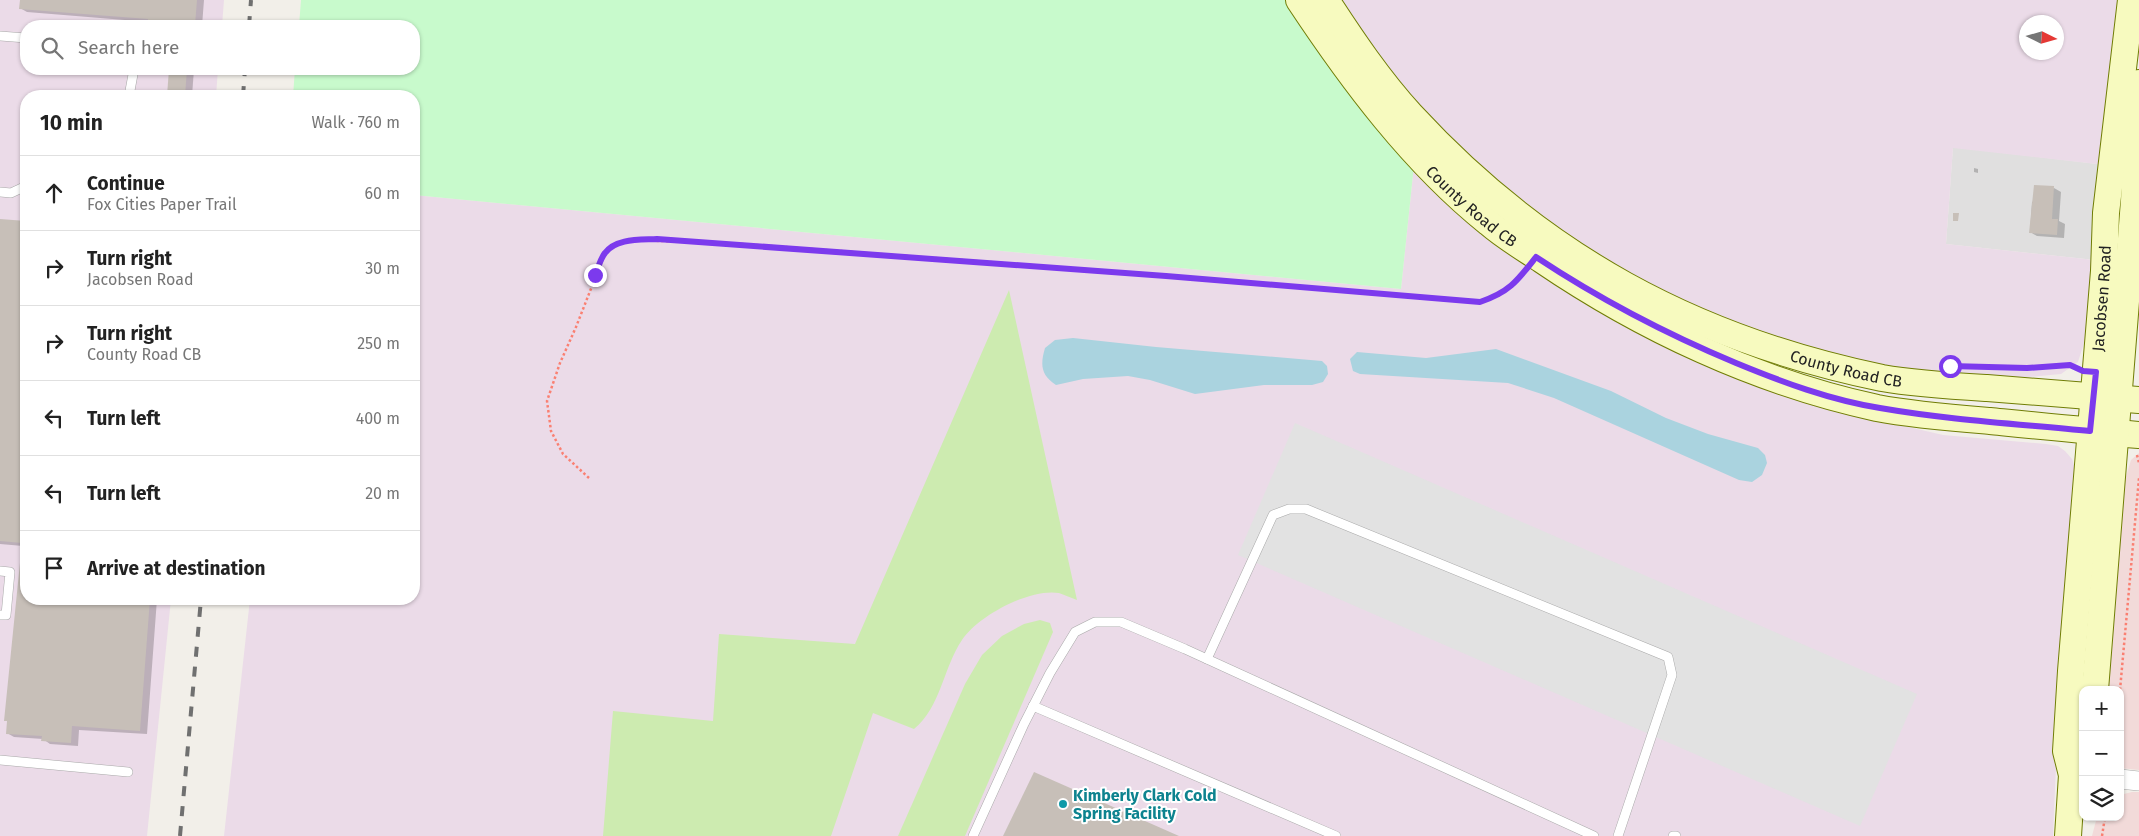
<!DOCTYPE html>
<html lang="en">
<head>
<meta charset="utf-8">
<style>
	:root { --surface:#fff; --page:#f2f2f2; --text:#222; --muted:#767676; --line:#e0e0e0 }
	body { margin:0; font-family:"Fira Sans",sans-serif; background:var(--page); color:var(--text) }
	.controls { position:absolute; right:15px; bottom:15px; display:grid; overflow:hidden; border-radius:10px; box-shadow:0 1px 4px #0004 }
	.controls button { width:45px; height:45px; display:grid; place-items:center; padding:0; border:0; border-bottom:1px solid var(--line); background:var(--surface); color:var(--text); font:25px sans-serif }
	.compass { position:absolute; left:2019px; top:15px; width:45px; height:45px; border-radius:50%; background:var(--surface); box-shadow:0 1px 4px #0004; rotate:95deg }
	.stop { position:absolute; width:15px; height:15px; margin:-11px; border:4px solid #7c3aed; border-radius:50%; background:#fff }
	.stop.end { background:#7c3aed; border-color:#fff; box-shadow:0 1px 5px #0008 }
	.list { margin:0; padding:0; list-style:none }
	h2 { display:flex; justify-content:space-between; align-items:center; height:65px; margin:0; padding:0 20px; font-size:21px }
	h2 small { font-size:16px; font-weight:400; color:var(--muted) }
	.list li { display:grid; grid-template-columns:32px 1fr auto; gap:15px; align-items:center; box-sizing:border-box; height:75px; padding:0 20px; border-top:1px solid var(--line) }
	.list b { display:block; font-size:19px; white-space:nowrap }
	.list p { margin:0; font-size:16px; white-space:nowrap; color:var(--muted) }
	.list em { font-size:16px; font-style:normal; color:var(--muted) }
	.icon { flex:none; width:28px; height:28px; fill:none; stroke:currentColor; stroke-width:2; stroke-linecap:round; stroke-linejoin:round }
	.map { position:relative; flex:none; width:2139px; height:836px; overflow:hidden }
	.search { position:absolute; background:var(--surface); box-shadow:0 1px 4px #0004; left:20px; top:20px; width:400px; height:55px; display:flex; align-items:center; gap:12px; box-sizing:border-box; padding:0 18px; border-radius:20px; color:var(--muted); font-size:19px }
	.panel { position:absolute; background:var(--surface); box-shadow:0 1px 4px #0004; left:20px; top:90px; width:400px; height:515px; border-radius:20px }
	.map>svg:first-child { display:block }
	.residential { fill:#e0dfdf }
	.commercial { fill:#f2dad9 }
	.industrial { fill:#ebdbe8; fill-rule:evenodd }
	.grass { fill:#cdebb0 }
	.park { fill:#c8facc }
	.parking { fill:#e2e2e2 }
	.water { fill:#aad3df }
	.shadow { fill:#0003 }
	.building { fill:#c7bfb8 }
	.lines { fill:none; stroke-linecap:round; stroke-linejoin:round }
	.lane-casing { stroke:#a9a9a9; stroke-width:10 }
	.street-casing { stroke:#a9a9a9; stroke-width:20 }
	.secondary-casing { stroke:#707d05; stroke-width:28 }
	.path { stroke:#fa8072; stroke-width:2.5; stroke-dasharray:2.5 2.5; stroke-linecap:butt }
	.lane { stroke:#fff; stroke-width:9 }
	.street { stroke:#fff; stroke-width:19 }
	.secondary { stroke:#f7fabf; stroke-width:26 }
	.rail { stroke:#707070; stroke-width:4; stroke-dasharray:10 10; stroke-linecap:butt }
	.route { stroke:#7c3aed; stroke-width:6 }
	.culture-dot { fill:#0f9aa8; stroke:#fff; stroke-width:2 }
	.labels { text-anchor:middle; stroke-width:4; stroke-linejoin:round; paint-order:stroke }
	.street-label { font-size:16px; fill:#222; stroke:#fff }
	.culture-label { font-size:16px; font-weight:bold; fill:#0d838f; stroke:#fff; text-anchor:start }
</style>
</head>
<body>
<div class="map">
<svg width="2139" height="836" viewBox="0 0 2139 836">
	<rect width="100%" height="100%" fill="#f2efe9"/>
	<path class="residential" d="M1953,147L2106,165L2095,260L1946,244Z"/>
	<g class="commercial">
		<path d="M2139,453V770L2120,768V690H2105L2124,483L2131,460Z"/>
		<path d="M2132,792H2139V836H2092L2097,817H2120V795Z"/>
	</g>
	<g class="industrial">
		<path d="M0,0H224L222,26H26V69H218L216,96H26V599H171L147,836H0Z"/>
		<path d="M1337,0H2124L2106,165L1953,148L1946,244L2095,260L2084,343L2078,362L2061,374L1997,380L1887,368L1800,349L1652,293L1523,207L1409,97ZM2026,22H2056V52H2026Z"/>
		<path d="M1414,165L1468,219L1883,421L1943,435L2046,444L2058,446L2065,451L2072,459L2076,471L2057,743L2053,836H224L250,599H414V195L1401,289Z"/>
	</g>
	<g class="grass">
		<path d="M1009,290L1077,600C1071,598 1065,595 1059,593C1030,588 978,616 962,640C943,668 941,707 914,729L873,713L831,836H603L613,711L713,721L719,634L855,644Z"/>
		<path d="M1040,620L1050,623L1053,632L965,836H898L965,684L982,655L1002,636L1024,624Z"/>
	</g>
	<path class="park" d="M301,0H1289L1414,165L1401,289L414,195V96H293L295,69H414V26H299Z"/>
	<path class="parking" d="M1295,423L1917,694L1860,826L1238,555Z"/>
	<g class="water">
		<path d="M1073,338L1156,347L1322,361L1327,366L1328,374L1323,382L1312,385H1264L1195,394L1150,380L1128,376L1083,379L1056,385C1041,375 1040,365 1045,348L1055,340Z"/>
		<path d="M1496,349L1611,391L1666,418L1708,434L1758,448L1765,455L1767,463L1762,475L1752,482L1739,480L1554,398L1508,383L1360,374L1353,371L1350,359L1357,352L1426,358Z"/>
	</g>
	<g class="shadow">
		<path d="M21,0H204L202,26H148L149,22L27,12L20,8Z"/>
		<path d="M170,69H194L192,96H168Z"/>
		<path d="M1974,168L1978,169V173L1974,172Z"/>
		<path d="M2054,188L2061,192L2059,221L2065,224L2064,238L2037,236L2030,232L2032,202Z"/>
		<path d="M0,221L26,223V599H157L147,734L79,730L78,746L50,744L43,739L14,737L7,733L23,546L0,544Z"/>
	</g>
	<g class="building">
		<path d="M20,0H197L195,25L190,24V26H147L148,19L19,9Z"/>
		<path d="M169,69H187L185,96H167Z"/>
		<path d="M2034,185L2054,186L2052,219H2058L2057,235L2029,233Z"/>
		<path d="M1953,213H1959L1958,221H1953Z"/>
		<path d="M0,219L26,221V599H150L140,731L72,726L71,743L41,741L42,736L6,734L7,721H4L22,543L0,541Z"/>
		<path d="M1034,772L1179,836H1003Z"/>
	</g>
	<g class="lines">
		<g class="lane-casing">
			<g id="lane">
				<path d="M0,36L26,38"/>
				<path d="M129,96L134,69"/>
				<path d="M0,192L11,193L26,186"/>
				<path d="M0,571L10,572L6,615H0"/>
				<path d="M1207,659L1273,515L1289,509H1306L1668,657L1672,675L1618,836"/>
				<path d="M1033,706L1336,836"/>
				<path d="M0,760L128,772"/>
				<path d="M973,836L1024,724L1050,673L1075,632L1095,622H1121L1185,649L1594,836"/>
				<path d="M1673,836H1676"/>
			</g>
		</g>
		<g class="street-casing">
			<path id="street" d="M2120,779L2139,781"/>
		</g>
		<g class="secondary-casing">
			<g id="secondary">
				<path id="s1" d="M1299,0C1352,80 1413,162 1489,223C1505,237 1524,248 1542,260C1642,328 1757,382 1877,408C1914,415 1953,418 1990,421C2040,426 2089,431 2139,435"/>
				<path id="s2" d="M1326,0C1352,40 1379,80 1411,115C1542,257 1694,339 1882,378C1916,384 1952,386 1987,388C2037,392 2088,396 2139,400"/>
				<path d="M2095,690L2134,201L2139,83"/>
				<path id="s3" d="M2068,836L2072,775L2066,751L2071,671L2104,271L2106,213L2131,0"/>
			</g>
		</g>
		<g class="path">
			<path d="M2020,368L2070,365L2076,368"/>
			<path d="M2137,455L2139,463"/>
			<path d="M589,478L563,454L551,431L547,401L560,363L576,327L605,253L616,245L634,240L744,244L1166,275L1481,302L1500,295L1524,272"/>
			<path d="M2120,690L2139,478"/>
			<path d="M2102,836L2105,817"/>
		</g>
		<use href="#lane" class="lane"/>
		<use href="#street" class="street"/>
		<use href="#secondary" class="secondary"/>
		<g class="rail">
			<path d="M249,26L251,0"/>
			<path d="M243,96L245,69"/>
			<path d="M180,836L201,599"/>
		</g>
	</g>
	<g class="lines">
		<path class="route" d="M595,275C598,269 600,259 605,253C616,238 640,240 657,239L1166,276L1480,302C1510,292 1518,280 1536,257C1601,300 1664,333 1736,363C1782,382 1830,400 1880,408C1949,420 2020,424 2090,431L2096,372L2083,371L2070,365L2027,368L1950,366"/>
	</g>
	<circle class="culture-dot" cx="1063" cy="804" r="5"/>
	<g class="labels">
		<g class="street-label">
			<text dy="6" stroke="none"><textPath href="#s1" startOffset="270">County Road CB</textPath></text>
			<text dy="6" stroke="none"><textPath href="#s3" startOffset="540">Jacobsen Road</textPath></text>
			<text dy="6" stroke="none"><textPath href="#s2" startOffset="655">County Road CB</textPath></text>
		</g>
		<g class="culture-label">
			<text x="1073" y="801">Kimberly Clark Cold<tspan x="1073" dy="18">Spring Facility</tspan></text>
		</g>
	</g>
</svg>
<div class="controls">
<button>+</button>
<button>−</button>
<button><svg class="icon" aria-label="layers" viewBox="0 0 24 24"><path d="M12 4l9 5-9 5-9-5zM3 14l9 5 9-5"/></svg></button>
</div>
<svg class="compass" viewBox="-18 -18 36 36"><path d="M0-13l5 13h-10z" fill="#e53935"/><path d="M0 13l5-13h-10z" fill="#767676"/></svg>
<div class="stop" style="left:1950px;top:366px"></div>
<div class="stop end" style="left:595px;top:275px"></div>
<div class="search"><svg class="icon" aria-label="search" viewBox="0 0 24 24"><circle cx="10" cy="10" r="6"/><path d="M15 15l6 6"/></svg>Search here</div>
<section class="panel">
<h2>10 min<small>Walk · 760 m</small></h2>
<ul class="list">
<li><svg class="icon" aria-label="ahead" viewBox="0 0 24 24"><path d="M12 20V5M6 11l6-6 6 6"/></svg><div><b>Continue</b><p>Fox Cities Paper Trail</p></div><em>60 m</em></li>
<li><svg class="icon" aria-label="right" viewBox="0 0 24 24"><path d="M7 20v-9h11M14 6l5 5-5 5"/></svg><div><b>Turn right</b><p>Jacobsen Road</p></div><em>30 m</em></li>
<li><svg class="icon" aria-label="right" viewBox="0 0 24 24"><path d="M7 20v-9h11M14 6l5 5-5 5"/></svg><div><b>Turn right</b><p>County Road CB</p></div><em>250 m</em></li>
<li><svg class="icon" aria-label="left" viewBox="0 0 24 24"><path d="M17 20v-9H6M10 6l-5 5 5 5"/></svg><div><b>Turn left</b></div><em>400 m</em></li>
<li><svg class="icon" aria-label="left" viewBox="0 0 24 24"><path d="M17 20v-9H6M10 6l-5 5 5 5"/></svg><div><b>Turn left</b></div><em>20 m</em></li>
<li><svg class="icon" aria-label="arrive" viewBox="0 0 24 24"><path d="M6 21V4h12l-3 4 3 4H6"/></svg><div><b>Arrive at destination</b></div></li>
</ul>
</section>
</div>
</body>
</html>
